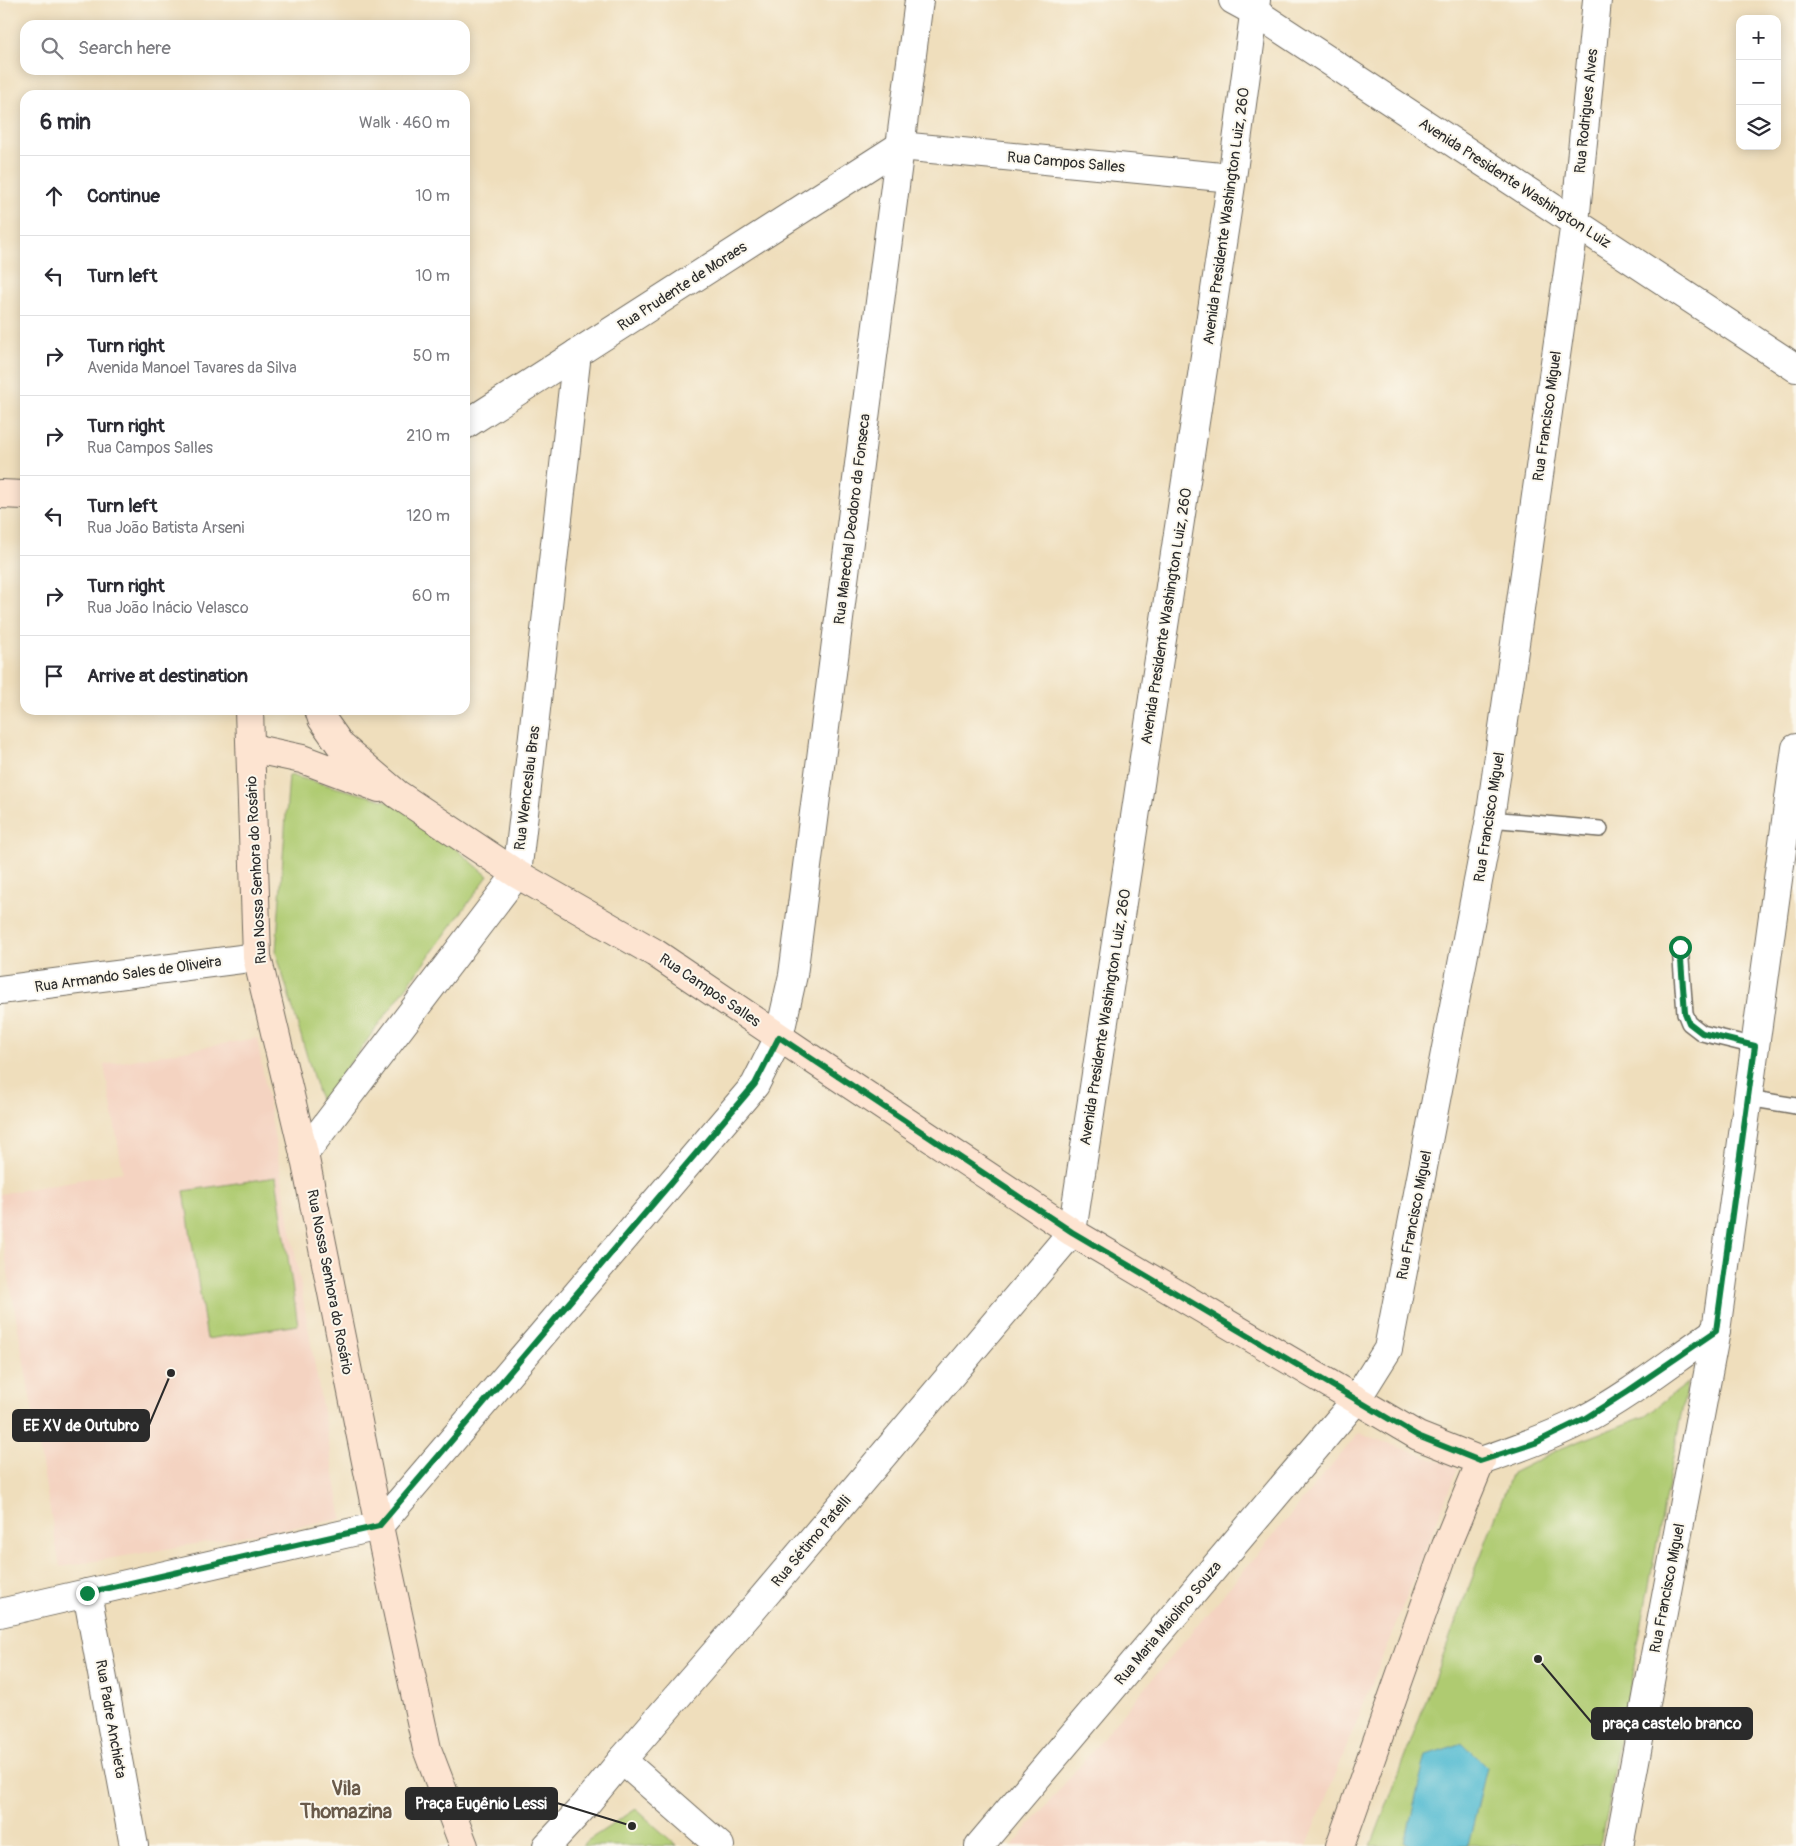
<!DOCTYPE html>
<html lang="en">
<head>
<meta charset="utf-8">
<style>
	:root { --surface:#fff; --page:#f7f7f7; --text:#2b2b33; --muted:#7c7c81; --line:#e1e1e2 }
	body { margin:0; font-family:Pangolin,sans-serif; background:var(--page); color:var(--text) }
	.controls { position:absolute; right:15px; top:15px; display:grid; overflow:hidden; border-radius:10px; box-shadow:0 2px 12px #0003 }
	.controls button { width:45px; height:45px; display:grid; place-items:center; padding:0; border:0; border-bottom:1px solid var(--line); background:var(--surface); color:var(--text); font:25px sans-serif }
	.stop { position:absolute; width:15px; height:15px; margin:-11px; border:4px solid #0b8043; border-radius:50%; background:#fff }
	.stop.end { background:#0b8043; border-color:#fff; box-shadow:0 1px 5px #0008 }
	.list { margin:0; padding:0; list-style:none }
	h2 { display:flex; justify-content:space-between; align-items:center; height:65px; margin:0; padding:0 20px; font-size:21px }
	h2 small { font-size:16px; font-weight:400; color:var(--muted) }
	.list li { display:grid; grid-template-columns:32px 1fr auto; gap:15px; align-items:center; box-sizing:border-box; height:80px; padding:0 20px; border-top:1px solid var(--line) }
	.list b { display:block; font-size:19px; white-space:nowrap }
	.list p { margin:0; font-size:16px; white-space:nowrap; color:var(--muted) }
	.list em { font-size:16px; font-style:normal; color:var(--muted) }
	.icon { flex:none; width:28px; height:28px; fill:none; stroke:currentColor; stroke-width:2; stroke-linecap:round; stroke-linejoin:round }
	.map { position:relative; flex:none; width:1796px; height:1846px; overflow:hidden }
	.search { position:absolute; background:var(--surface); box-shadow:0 2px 12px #0003; left:20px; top:20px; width:450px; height:55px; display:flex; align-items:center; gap:12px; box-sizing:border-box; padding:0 18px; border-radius:15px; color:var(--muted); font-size:19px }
	.panel { position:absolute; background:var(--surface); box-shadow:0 2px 12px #0003; left:20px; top:90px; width:450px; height:625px; border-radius:15px }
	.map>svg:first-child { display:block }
	.built { fill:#f4d3c1 }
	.green { fill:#afcb71; stroke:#6d7b4e }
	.water { fill:#53bbd1; stroke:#3f737e }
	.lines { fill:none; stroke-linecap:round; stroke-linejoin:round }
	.service-casing { stroke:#706a5e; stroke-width:18 }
	.minor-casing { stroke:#706a5e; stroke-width:30 }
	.secondary-casing { stroke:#706a5e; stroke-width:30 }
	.service { stroke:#fff; stroke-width:15 }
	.minor { stroke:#fff; stroke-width:28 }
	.secondary { stroke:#fde4d1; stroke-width:28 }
	.route { stroke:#0b8043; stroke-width:6 }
	.labels { text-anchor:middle; stroke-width:4; stroke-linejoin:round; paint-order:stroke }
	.street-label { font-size:15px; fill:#2b2b2b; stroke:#fbf7ec }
	.district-label { font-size:20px; font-weight:bold; fill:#695a4a; stroke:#fbf7ec }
	.leader { fill:none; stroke:#2b2b2b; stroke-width:2 }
	.callout-dot { fill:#2b2b2b; stroke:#fbf7ec; stroke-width:2 }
	.callout { fill:#2b2b2b; stroke:#2b2b2b; stroke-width:2 }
	.callout-label { font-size:16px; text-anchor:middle; font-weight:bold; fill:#fff }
</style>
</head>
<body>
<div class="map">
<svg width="1796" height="1846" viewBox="0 0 1796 1846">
	<rect width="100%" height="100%" fill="#fbf7ec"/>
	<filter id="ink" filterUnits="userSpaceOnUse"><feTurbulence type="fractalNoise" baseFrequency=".02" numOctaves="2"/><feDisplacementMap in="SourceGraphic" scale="10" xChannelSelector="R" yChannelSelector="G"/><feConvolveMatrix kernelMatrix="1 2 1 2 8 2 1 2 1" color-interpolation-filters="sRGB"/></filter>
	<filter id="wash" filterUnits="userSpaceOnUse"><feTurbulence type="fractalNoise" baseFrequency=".0096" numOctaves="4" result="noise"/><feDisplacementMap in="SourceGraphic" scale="20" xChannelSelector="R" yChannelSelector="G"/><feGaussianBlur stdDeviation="1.12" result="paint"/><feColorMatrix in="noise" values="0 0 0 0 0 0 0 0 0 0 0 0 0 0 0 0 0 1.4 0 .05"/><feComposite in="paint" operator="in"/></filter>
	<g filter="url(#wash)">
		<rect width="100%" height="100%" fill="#efdebc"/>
		<g class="built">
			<path d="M257,1038L342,1519L60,1567L0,1226V1194L123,1172L104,1065Z"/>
			<path d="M1359,1433L1458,1468L1307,1846H1012Z"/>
		</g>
		<g class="green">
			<path d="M289,775L406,806L488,876L321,1103L276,952Z"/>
			<path d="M276,1177L298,1325L207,1339L184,1191Z"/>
			<path d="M1687,1383L1600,1846H1371L1512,1473L1562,1448L1643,1417Z"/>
			<path d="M636,1809L677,1846H582L584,1843Z"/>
		</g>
		<path class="water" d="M1463,1743L1487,1767L1468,1846H1410L1405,1842L1426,1755Z"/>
	</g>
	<g filter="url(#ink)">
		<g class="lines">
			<g class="service-casing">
				<g id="service">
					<path d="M1490,819L1600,829"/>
					<path d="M1680,947L1685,1013L1689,1023L1702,1033L1755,1046"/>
					<path d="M1748,1098L1796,1106"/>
				</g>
			</g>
			<g class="minor-casing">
				<g id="minor">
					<path d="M1233,0L1255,12L1796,368"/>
					<path d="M900,146L1232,178"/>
					<path d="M465,425L900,146"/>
					<path d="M0,990L257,957"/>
					<path d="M304,1154L517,874L577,353"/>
					<path d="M1481,1461C1516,1449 1550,1437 1583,1420C1630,1395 1672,1361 1716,1331"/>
					<path d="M87,1593L134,1846"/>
					<path d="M0,1613L379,1526L755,1085L779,1037L793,975L919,0"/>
					<path d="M622,1760L720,1846"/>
					<path d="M547,1846L585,1805L622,1760L754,1608L1072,1232L1232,178L1256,0"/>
					<path d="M979,1846L1356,1400L1388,1349L1490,819L1575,222L1597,0"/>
					<path d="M1619,1846L1716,1331L1796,748"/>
				</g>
			</g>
			<g class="secondary-casing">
				<g id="secondary">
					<path d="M0,494L25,495"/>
					<path d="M249,710L257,957L304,1154L379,1526L427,1749L464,1846"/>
					<path d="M319,710L322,719L341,746L397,794L517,874L655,953L800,1051L1072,1232L1418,1436L1481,1461L1446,1546L1340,1846"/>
					<path d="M251,748L302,759L379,788"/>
				</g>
			</g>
			<use href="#service" class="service"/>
			<use href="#minor" class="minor"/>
			<use href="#secondary" class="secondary"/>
		</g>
	</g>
	<g class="lines" filter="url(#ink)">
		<path class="route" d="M87,1593L379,1526L755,1084L779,1037L1072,1232L1418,1436L1480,1461L1535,1443L1584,1419L1628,1391L1716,1331L1755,1046L1702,1033L1689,1023L1685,1013L1680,947"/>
	</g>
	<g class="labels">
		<g class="street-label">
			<text transform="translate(1586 111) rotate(-84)" y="5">Rua Rodrigues Alves</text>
			<text transform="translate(1066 162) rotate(5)" y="5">Rua Campos Salles</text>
			<text transform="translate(1515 183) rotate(33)" y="5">Avenida Presidente Washington Luiz</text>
			<text transform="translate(1226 216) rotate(-82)" y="5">Avenida Presidente Washington Luiz, 260</text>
			<text transform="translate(682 286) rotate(-33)" y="5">Rua Prudente de Moraes</text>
			<text transform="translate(1547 416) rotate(-82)" y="5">Rua Francisco Miguel</text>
			<text transform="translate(852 519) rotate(-83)" y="5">Rua Marechal Deodoro da Fonseca</text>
			<text transform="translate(1166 616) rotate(-81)" y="5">Avenida Presidente Washington Luiz, 260</text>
			<text transform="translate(527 788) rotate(-83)" y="5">Rua Wenceslau Bras</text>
			<text transform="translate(1489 817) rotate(-81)" y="5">Rua Francisco Miguel</text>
			<text transform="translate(256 870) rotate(-93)" y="5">Rua Nossa Senhora do Rosário</text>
			<text transform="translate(128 974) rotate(-8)" y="5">Rua Armando Sales de Oliveira</text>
			<text transform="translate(710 990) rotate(34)" y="5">Rua Campos Salles</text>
			<text transform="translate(1105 1017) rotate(-81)" y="5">Avenida Presidente Washington Luiz, 260</text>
			<text transform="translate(1414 1215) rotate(-79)" y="5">Rua Francisco Miguel</text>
			<text transform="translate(330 1282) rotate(79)" y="5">Rua Nossa Senhora do Rosário</text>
			<text transform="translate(811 1541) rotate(-50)" y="5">Rua Sétimo Patelli</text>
			<text transform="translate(1667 1588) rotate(-79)" y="5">Rua Francisco Miguel</text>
			<text transform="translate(1168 1623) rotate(-50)" y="5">Rua Maria Maiolino Souza</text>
			<text transform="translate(111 1719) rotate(80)" y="5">Rua Padre Anchieta</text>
		</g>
		<g class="district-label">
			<text x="346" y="1795">Vila<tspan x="346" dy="23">Thomazina</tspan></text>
		</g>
	</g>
	<path class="leader" d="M171 1373L149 1425M1538 1659L1592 1723M632 1826L557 1803"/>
	<g class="callout-dot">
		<circle cx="171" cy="1373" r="5"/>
		<circle cx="1538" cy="1659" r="5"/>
		<circle cx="632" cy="1826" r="5"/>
	</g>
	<g class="callout">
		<rect x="13" y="1410" width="136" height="31" rx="5"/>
		<rect x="1592" y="1708" width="160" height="31" rx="5"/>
		<rect x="406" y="1788" width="151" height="31" rx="5"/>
	</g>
	<g class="callout-label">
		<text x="81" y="1431">EE XV de Outubro</text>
		<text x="1672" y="1729">praça castelo branco</text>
		<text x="481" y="1809">Praça Eugênio Lessi</text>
	</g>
</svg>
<div class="controls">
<button>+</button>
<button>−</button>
<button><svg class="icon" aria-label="layers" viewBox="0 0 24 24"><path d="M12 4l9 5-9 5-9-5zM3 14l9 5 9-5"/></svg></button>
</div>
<div class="stop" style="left:1680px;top:947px"></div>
<div class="stop end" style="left:87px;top:1593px"></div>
<div class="search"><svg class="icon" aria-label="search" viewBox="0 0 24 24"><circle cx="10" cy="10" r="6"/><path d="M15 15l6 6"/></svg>Search here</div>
<section class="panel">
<h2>6 min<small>Walk · 460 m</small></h2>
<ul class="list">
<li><svg class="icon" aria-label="ahead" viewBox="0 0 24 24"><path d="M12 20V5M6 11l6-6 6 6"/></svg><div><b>Continue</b></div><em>10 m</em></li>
<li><svg class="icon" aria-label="left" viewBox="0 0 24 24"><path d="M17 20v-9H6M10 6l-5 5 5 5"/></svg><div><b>Turn left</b></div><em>10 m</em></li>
<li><svg class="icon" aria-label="right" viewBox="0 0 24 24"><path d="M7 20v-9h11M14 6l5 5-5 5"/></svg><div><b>Turn right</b><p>Avenida Manoel Tavares da Silva</p></div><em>50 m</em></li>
<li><svg class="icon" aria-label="right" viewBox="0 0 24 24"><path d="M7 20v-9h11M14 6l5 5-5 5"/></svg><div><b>Turn right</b><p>Rua Campos Salles</p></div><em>210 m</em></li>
<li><svg class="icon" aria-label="left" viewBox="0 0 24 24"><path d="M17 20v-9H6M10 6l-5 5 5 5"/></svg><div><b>Turn left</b><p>Rua João Batista Arseni</p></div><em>120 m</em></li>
<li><svg class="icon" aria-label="right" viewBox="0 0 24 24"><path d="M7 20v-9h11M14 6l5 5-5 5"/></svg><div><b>Turn right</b><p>Rua João Inácio Velasco</p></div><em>60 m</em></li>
<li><svg class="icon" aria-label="arrive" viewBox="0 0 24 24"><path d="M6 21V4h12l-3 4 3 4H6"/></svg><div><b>Arrive at destination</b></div></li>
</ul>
</section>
</div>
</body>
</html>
